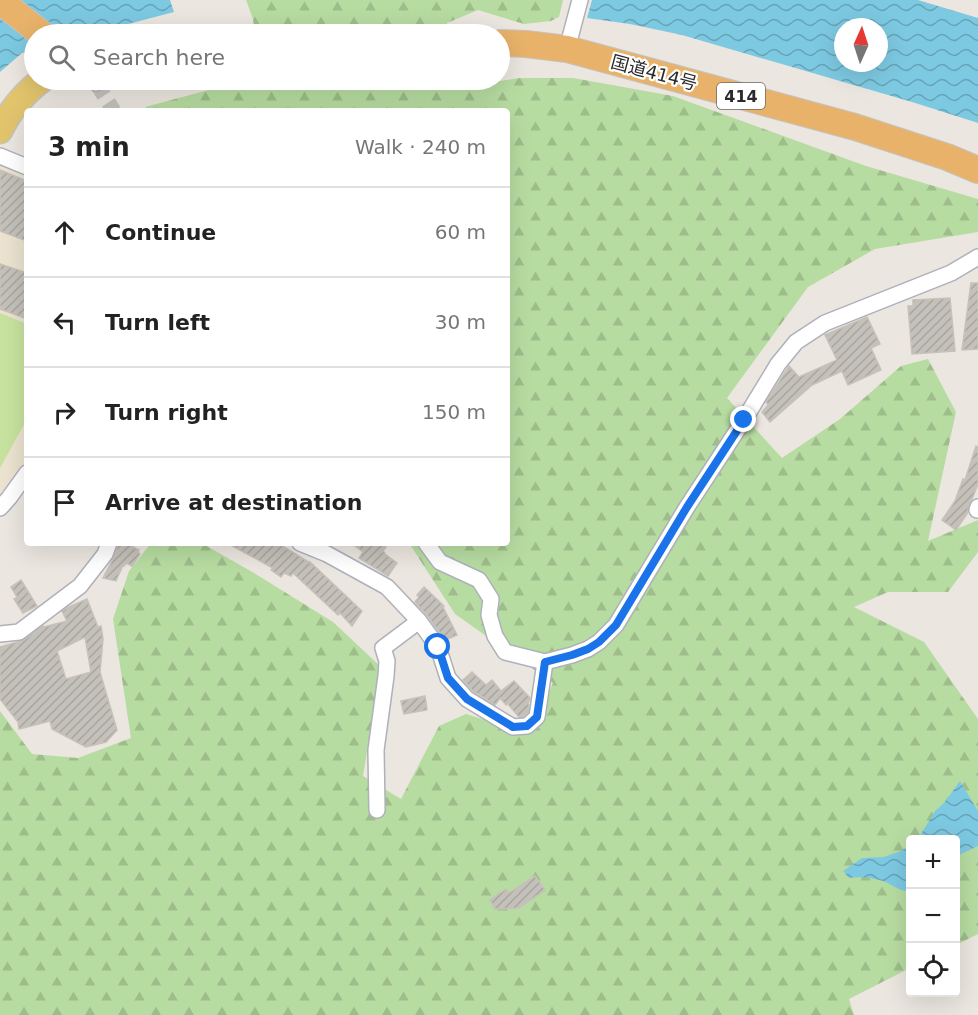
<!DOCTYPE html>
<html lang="en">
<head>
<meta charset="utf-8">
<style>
	:root { --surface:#fff; --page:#f6f6f6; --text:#222; --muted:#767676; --line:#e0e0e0 }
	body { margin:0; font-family:"DejaVu Sans","Noto Sans JP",sans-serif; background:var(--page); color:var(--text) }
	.controls { position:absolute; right:18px; bottom:18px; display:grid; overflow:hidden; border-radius:6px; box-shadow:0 6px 24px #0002 }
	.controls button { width:54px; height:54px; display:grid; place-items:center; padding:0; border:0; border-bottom:2px solid var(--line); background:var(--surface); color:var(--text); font:30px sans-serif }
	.compass { position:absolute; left:834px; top:18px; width:54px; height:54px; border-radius:50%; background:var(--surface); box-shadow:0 6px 24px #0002; rotate:3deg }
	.stop { position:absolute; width:18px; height:18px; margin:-14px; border:4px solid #1a73e8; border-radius:50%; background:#fff }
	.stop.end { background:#1a73e8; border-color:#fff; box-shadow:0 2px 6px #0008 }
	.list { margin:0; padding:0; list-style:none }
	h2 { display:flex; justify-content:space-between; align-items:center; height:78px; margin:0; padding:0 24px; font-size:26px }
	h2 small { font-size:20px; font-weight:400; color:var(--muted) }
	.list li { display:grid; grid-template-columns:39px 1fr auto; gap:18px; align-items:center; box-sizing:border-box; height:90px; padding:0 24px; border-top:2px solid var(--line) }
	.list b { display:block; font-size:22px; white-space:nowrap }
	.list em { font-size:20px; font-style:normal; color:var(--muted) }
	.icon { flex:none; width:33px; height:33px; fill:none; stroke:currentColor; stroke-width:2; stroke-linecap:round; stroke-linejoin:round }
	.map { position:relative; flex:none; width:978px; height:1015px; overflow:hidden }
	.search { position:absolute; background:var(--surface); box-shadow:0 6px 24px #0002; left:24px; top:24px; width:486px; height:66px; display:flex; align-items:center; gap:15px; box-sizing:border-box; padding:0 21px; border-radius:33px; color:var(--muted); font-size:22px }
	.panel { position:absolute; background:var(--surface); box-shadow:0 6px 24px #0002; left:24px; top:108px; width:486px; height:438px; border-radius:6px }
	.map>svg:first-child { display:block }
	.education { fill:#ebe2d0 }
	.forest { fill:url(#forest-firs) }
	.pitch { fill:#c7e29e }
	.water { fill:url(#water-waves); fill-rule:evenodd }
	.building { fill:url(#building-hatch); stroke:#c7c1b9; stroke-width:1.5; fill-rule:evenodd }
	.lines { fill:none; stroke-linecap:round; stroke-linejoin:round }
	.minor-tunnel { stroke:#c5c1bb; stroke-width:15; stroke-dasharray:15 8; stroke-linecap:butt }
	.minor-casing { stroke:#afb1ba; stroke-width:18 }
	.primary-casing { stroke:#c4c4c4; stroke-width:27 }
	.trunk-casing { stroke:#c4c4c4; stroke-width:28 }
	.minor { stroke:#fff; stroke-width:15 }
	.primary { stroke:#e2c46d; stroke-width:24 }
	.trunk { stroke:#e8b26a; stroke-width:26 }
	.route { stroke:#1a73e8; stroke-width:8 }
	.labels { text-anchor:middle; stroke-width:4.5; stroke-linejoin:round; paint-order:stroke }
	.shield { fill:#fff; stroke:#6b6b6b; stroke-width:1.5 }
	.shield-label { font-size:16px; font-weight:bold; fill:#2b2b2b }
	.street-label { font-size:18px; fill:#2b2b2b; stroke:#fff }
</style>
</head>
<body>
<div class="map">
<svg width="978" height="1015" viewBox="0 0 978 1015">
	<defs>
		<pattern id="forest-firs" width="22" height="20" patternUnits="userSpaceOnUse" patternTransform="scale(1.5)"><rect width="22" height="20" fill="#b7dca1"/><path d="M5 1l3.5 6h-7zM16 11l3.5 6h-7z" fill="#9ebd8b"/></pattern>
		<pattern id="water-waves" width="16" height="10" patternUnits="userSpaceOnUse" patternTransform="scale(1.5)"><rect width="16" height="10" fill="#7dc9e2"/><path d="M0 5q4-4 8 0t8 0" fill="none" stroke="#67a3b7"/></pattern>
		<pattern id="building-hatch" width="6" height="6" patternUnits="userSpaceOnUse" patternTransform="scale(1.5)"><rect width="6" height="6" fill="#c4c0ba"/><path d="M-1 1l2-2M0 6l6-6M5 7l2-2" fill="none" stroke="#a9a5a0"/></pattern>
	</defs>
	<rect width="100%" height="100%" fill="#ebe6df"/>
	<path class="education" d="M0,162L27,173V461L0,497Z"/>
	<g class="forest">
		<path d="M246,0H563L559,17L551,21L524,24L478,10L447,23V34H255L253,19Z"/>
		<path d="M520,78H573L673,96L866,166L978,199V232L875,249L808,287L727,398L782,458L840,419L901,366L928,359L956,412L928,541L978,520V552L948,592H888L854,607L924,642L978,719V934L956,945V840H910V968L849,999L854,1015H0V711L32,754L78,758L131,738L113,619L129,571L151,543H200L205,545L254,573L333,622L381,667L363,776L401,799L439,726L466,714L531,734L553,683L455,614L409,543H507V111H149L145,107L246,80H451V81L465,86Z"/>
	</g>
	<path class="pitch" d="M0,313L27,324V419L0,468Z"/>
	<g class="water">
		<path d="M0,0H170L174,12L90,34H34V49L22,53L0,72Z"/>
		<path d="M592,0H918L978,18V123L912,102L682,35L630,24L587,18ZM843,27H879V63H843Z"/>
		<path d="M960,781L978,811V846L961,854L956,859V840L918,839L935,811L944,803Z"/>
		<path d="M910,845V891C900,892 893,885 883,881C873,878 859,876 849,878L843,871L862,858L884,857L901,851Z"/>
	</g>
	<g class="building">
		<path d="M0,170L27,181V241L0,231Z"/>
		<path d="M0,264L27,273V319L0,309Z"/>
		<path d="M971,283H978V349L962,350Z"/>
		<path d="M950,298L955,351L912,354L908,306H913V300Z"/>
		<path d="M867,317L880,344L871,348L881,370L848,385L842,371L812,385L770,422L762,412L768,405L766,402L789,366L799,377L837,360L825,335Z"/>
		<path d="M976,446L978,447V484L972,499L969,504L967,514L956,530L942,520L955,501L963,479L965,480Z"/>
		<path d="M119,543H135L133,547L139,550L138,552L140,554L132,566L126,563L124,566L123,565L116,581L103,578L114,557Z"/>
		<path d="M227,543H278L310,563V562L362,611L352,626L340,613L338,615L293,573L291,576L284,573L281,577L271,570L273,568Z"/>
		<path d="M351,543H379L386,547L383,551L385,553V554L397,563L388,576L359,558L363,552Z"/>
		<path d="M21,580L37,606L23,613L14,599L17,597L11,587Z"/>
		<path d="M424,587L444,606L443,607L457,635L445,640L427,615L415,602L419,597L417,595Z"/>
		<path d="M87,599L98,627L101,626L103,639L100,672L117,730L106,742L86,747L52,729L50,721L19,729L18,722L0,699V647L24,640L43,626L44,627L67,621L62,611L69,607ZM85,637L91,672L66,679L57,651Z"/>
		<path d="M472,672L486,685L492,680L501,691L514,681L530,698L528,704L529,705L528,712L522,717H519L507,703L506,705L500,698L495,705L473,691L463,680Z"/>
		<path d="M425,696L427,710L404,714L401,701Z"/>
		<path d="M535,876L545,890L519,908L495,909L490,900L506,889L509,893Z"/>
	</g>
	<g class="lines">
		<path class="minor-tunnel" d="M96,83L114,111"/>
		<g class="minor-casing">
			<g id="minor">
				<path d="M567,49L580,0"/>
				<path d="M93,80L96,83"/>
				<path d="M0,156L27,167"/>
				<path d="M0,508L9,498L27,473"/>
				<path d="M977,510L978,507"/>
				<path d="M300,543L327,554L387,587L419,621L438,647L448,678L467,699L513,727L527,726L537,717L545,662"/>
				<path d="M426,543L440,562L479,580L491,599L489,615L495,636L505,652L545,662L572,655L588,649L599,642L616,625L687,507L744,420L778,364L796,342L825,323L951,273L978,257"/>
				<path d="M0,634L19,632L80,586L105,554L109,543"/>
				<path d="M377,810L376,750L386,676L387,661L383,648L419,621"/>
			</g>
		</g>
		<g class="primary-casing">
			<path id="primary" d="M0,131C10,111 24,93 42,80"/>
		</g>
		<g class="trunk-casing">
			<g id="trunk">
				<path d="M0,1L42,34"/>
				<path d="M500,43L526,44L567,49L855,127L947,157L978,170"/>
			</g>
		</g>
		<use href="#minor" class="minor"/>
		<use href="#primary" class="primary"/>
		<use href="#trunk" class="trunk"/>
	</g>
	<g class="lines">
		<path class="route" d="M438,647L448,678L467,699L513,727L527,726L537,717L545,662L572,655L588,649L599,642L616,625L687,507L744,420"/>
	</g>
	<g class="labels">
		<rect class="shield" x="717" y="83" width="48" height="26" rx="4.5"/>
		<g class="shield-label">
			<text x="741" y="102">414</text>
		</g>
		<g class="street-label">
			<text transform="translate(654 73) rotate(15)" y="6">国道414号</text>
		</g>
	</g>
</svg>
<div class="controls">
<button>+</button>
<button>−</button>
<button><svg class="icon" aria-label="locate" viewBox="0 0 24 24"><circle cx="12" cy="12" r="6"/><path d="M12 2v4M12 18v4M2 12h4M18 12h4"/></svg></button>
</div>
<svg class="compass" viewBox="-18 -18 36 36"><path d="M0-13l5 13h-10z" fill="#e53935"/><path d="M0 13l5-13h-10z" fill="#767676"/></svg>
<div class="stop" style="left:438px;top:647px"></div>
<div class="stop end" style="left:744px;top:420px"></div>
<div class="search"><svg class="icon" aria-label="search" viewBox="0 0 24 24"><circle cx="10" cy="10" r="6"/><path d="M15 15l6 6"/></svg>Search here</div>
<section class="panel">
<h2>3 min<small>Walk · 240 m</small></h2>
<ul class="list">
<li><svg class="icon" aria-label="ahead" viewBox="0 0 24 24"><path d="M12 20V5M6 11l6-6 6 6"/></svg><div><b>Continue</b></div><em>60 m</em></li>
<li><svg class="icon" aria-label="left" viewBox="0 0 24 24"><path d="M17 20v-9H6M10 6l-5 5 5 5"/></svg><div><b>Turn left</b></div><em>30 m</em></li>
<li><svg class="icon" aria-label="right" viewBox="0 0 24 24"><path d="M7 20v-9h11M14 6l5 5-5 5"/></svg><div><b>Turn right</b></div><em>150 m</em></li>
<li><svg class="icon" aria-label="arrive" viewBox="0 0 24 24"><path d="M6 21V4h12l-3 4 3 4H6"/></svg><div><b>Arrive at destination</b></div></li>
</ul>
</section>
</div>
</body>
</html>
